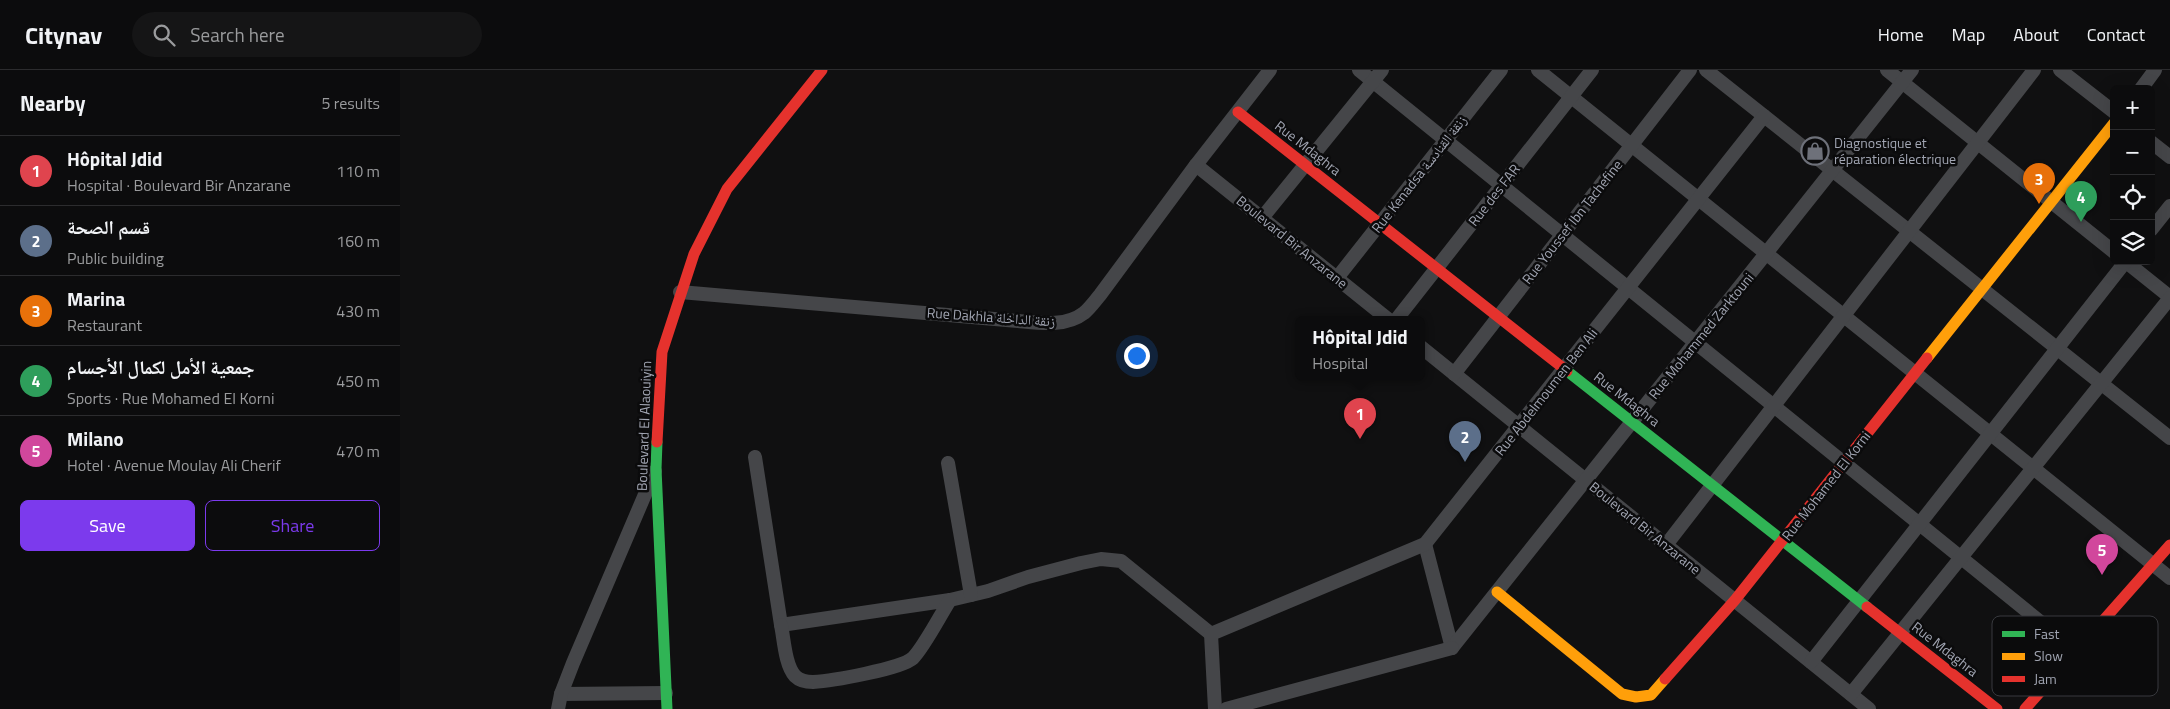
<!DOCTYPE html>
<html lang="en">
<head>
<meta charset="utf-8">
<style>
	:root { --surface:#0c0c0d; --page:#151516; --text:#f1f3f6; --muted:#9a9b9d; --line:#2c2c2e; --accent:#7c3aed }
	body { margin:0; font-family:"Titillium Web","Noto Naskh Arabic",sans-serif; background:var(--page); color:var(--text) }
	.controls { position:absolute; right:15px; top:15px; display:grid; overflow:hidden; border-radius:8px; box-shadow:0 5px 20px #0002 }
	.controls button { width:45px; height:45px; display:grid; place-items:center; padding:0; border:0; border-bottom:1px solid var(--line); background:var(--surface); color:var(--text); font:25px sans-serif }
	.you { position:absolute; left:736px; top:285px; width:18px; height:18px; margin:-12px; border:4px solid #fff; border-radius:50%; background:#1a73e8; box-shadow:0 0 0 8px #1a73e833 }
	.badge { display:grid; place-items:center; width:32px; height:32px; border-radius:50%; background:var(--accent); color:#fff; font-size:16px; font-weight:700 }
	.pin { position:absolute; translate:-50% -41px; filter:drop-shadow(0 1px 2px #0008) }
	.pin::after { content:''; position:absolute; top:26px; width:18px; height:15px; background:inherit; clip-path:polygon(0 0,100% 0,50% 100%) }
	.popup { position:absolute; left:895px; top:246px; width:130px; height:65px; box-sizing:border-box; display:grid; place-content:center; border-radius:8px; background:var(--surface); filter:drop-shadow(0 1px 4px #0005); font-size:16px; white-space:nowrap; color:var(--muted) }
	.popup b { font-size:19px; color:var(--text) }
	.popup::after { content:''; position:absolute; left:50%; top:100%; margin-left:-10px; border:10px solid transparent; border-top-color:var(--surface) }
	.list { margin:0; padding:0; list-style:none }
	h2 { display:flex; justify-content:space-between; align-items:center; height:65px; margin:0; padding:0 20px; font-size:21px }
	h2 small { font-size:16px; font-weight:400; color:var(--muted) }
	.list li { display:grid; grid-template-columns:32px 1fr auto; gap:15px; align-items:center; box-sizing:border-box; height:70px; padding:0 20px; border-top:1px solid var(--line) }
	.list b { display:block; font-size:19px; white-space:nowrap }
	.list p { margin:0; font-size:16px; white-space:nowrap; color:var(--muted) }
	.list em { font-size:16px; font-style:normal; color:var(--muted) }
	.actions { display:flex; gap:10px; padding:15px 20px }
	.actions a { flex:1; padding:11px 0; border:1px solid var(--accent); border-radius:8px; text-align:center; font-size:18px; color:var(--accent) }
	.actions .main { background:var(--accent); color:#fff }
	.icon { flex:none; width:28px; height:28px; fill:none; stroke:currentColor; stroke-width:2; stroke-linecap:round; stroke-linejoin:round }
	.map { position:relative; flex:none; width:1770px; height:639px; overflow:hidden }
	header { display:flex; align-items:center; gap:30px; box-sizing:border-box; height:70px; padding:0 25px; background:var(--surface); border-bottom:1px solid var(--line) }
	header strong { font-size:24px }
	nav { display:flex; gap:28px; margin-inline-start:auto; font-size:18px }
	.search { width:350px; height:45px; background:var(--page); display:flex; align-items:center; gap:12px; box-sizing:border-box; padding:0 18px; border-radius:28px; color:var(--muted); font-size:19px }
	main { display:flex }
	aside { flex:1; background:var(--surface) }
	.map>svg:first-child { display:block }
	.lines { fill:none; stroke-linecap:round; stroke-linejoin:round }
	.street { stroke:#454649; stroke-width:14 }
	.fast { stroke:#30b455; stroke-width:11 }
	.slow { stroke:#ff9f0a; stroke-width:11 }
	.jam { stroke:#e5322d; stroke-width:11 }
	.labels { text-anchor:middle; stroke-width:5; stroke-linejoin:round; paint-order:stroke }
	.poi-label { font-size:14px; fill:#a1a5b2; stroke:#0b0b0c; text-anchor:start }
	.street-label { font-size:14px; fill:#a1a5b2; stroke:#0b0b0c }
	.key { fill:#0b0b0c; stroke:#38393e; stroke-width:1 }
	.key-label { font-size:14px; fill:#a1a5b2 }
</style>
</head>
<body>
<header>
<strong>Citynav</strong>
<div class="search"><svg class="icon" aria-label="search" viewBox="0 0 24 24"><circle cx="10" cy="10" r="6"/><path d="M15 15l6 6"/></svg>Search here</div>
<nav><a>Home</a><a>Map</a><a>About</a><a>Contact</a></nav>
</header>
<main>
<aside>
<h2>Nearby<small>5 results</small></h2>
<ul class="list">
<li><span class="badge" style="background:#e0444e">1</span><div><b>Hôpital Jdid</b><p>Hospital · Boulevard Bir Anzarane</p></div><em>110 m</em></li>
<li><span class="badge" style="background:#5c6f8a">2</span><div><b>قسم الصحة</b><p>Public building</p></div><em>160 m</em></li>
<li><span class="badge" style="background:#e8710a">3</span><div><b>Marina</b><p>Restaurant</p></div><em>430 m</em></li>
<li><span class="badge" style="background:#2e9e5b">4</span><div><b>جمعية الأمل لكمال الأجسام</b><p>Sports · Rue Mohamed El Korni</p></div><em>450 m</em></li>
<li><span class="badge" style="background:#d1479c">5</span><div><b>Milano</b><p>Hotel · Avenue Moulay Ali Cherif</p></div><em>470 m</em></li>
</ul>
<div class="actions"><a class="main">Save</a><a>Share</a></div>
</aside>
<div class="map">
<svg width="1770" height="639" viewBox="0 0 1770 639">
	<rect width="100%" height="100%" fill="#101011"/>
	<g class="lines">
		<g class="street">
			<path d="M959,0L1675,580"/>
			<path d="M1138,0L1770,508"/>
			<path d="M1306,0L1770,368"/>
			<path d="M1487,0L1714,182"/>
			<path d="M1660,0L1714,42"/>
			<path d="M1741,19L1755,0"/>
			<path d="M1751,72L1770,87"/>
			<path d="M796,95L989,250"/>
			<path d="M862,148L982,0"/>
			<path d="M1751,160L1770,136"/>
			<path d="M1725,191L1770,227"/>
			<path d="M937,208L1101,0"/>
			<path d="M280,222L618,251C640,253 666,257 684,243C690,238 695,231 700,225L796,95L870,0"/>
			<path d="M996,250L1192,0"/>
			<path d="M1021,277L1469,639"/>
			<path d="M1054,304L1290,0"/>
			<path d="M355,387L381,555L550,530L588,521L628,507L681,493L701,489L721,491L811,564"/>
			<path d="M548,393L571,525"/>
			<path d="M1025,474L1052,578"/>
			<path d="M1266,475L1634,0"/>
			<path d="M381,555C384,569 385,595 395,606C400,611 407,612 413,612C431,611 501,599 513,588C524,577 541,544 550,530"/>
			<path d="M1052,578L1512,0"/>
			<path d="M1411,592L1726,191"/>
			<path d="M161,624L266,623"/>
			<path d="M1451,624L1770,228"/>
			<path d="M158,639L161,624L173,593L255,401"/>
			<path d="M815,639L811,564L1025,474L1364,46"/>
			<path d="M826,639L1052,578"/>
		</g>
		<g class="fast">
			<path d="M1167,301L1467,537"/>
			<path d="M257,372L256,399L267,639"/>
		</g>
		<g class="slow">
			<path d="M1527,288L1714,53"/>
			<path d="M1097,522L1222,624L1236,627L1251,625L1265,609"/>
		</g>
		<g class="jam">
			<path d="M838,42L1167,301"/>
			<path d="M257,372L262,282L294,184L327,119L422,0"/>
			<path d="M1467,537L1597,639"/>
			<path d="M1265,609L1335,530L1527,288"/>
			<path d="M1625,639L1770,475"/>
		</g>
	</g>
	<defs>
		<g id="shop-ring" transform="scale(1.4375)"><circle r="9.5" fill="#0b0b0c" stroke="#6e717a" stroke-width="1.5"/><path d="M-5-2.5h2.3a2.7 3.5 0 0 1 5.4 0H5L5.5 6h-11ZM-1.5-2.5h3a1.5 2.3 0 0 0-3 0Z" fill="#6e717a"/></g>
	</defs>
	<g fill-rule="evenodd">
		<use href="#shop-ring" x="1415" y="81"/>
	</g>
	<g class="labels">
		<g class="poi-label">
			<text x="1434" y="78">Diagnostique et<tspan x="1434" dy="16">réparation électrique</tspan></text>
		</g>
		<g class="street-label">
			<text transform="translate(908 78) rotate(38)" y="5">Rue Mdaghra</text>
			<text transform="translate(1019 104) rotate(-52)" y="5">Rue Kenadsa زنقة القنادسة</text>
			<text transform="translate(1094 125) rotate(-52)" y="5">Rue des FAR</text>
			<text transform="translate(1172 152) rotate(-52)" y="5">Rue Youssef Ibn Tachefine</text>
			<text transform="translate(892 172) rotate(39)" y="5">Boulevard Bir Anzarane</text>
			<text transform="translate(591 247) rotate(4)" y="5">Rue Dakhla زنقة الداخلة</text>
			<text transform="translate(1301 266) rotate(-51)" y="5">Rue Mohammed Zarktouni</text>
			<text transform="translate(1146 322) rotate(-52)" y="5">Rue Abdelmoumen Ben Ali</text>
			<text transform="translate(1227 329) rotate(38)" y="5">Rue Mdaghra</text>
			<text transform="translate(244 356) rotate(-88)" y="5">Boulevard El Alaouiyin</text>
			<text transform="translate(1426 416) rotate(-52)" y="5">Rue Mohamed El Korni</text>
			<text transform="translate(1245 458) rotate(39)" y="5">Boulevard Bir Anzarane</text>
			<text transform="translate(1545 579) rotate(38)" y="5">Rue Mdaghra</text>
		</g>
	</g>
	<rect x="1592" y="546" width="166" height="80" rx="8" class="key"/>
	<rect x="1602" y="561" width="23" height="6" fill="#30b455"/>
	<rect x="1602" y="583" width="23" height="7" fill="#ff9f0a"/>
	<rect x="1602" y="606" width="23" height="6" fill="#e5322d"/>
	<g class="key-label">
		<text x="1634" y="569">Fast</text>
		<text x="1634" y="591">Slow</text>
		<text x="1634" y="614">Jam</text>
	</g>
</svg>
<div class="controls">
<button>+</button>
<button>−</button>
<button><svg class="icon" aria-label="locate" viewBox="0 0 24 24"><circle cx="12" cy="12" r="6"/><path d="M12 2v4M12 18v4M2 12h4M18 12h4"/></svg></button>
<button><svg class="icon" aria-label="layers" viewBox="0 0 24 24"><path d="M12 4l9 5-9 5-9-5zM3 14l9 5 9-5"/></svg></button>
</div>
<div class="you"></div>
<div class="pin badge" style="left:960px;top:369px;background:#e0444e">1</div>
<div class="popup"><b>Hôpital Jdid</b>Hospital</div>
<div class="pin badge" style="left:1065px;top:392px;background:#5c6f8a">2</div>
<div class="pin badge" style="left:1639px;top:134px;background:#e8710a">3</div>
<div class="pin badge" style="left:1681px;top:152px;background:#2e9e5b">4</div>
<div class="pin badge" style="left:1702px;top:505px;background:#d1479c">5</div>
</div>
</main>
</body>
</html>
